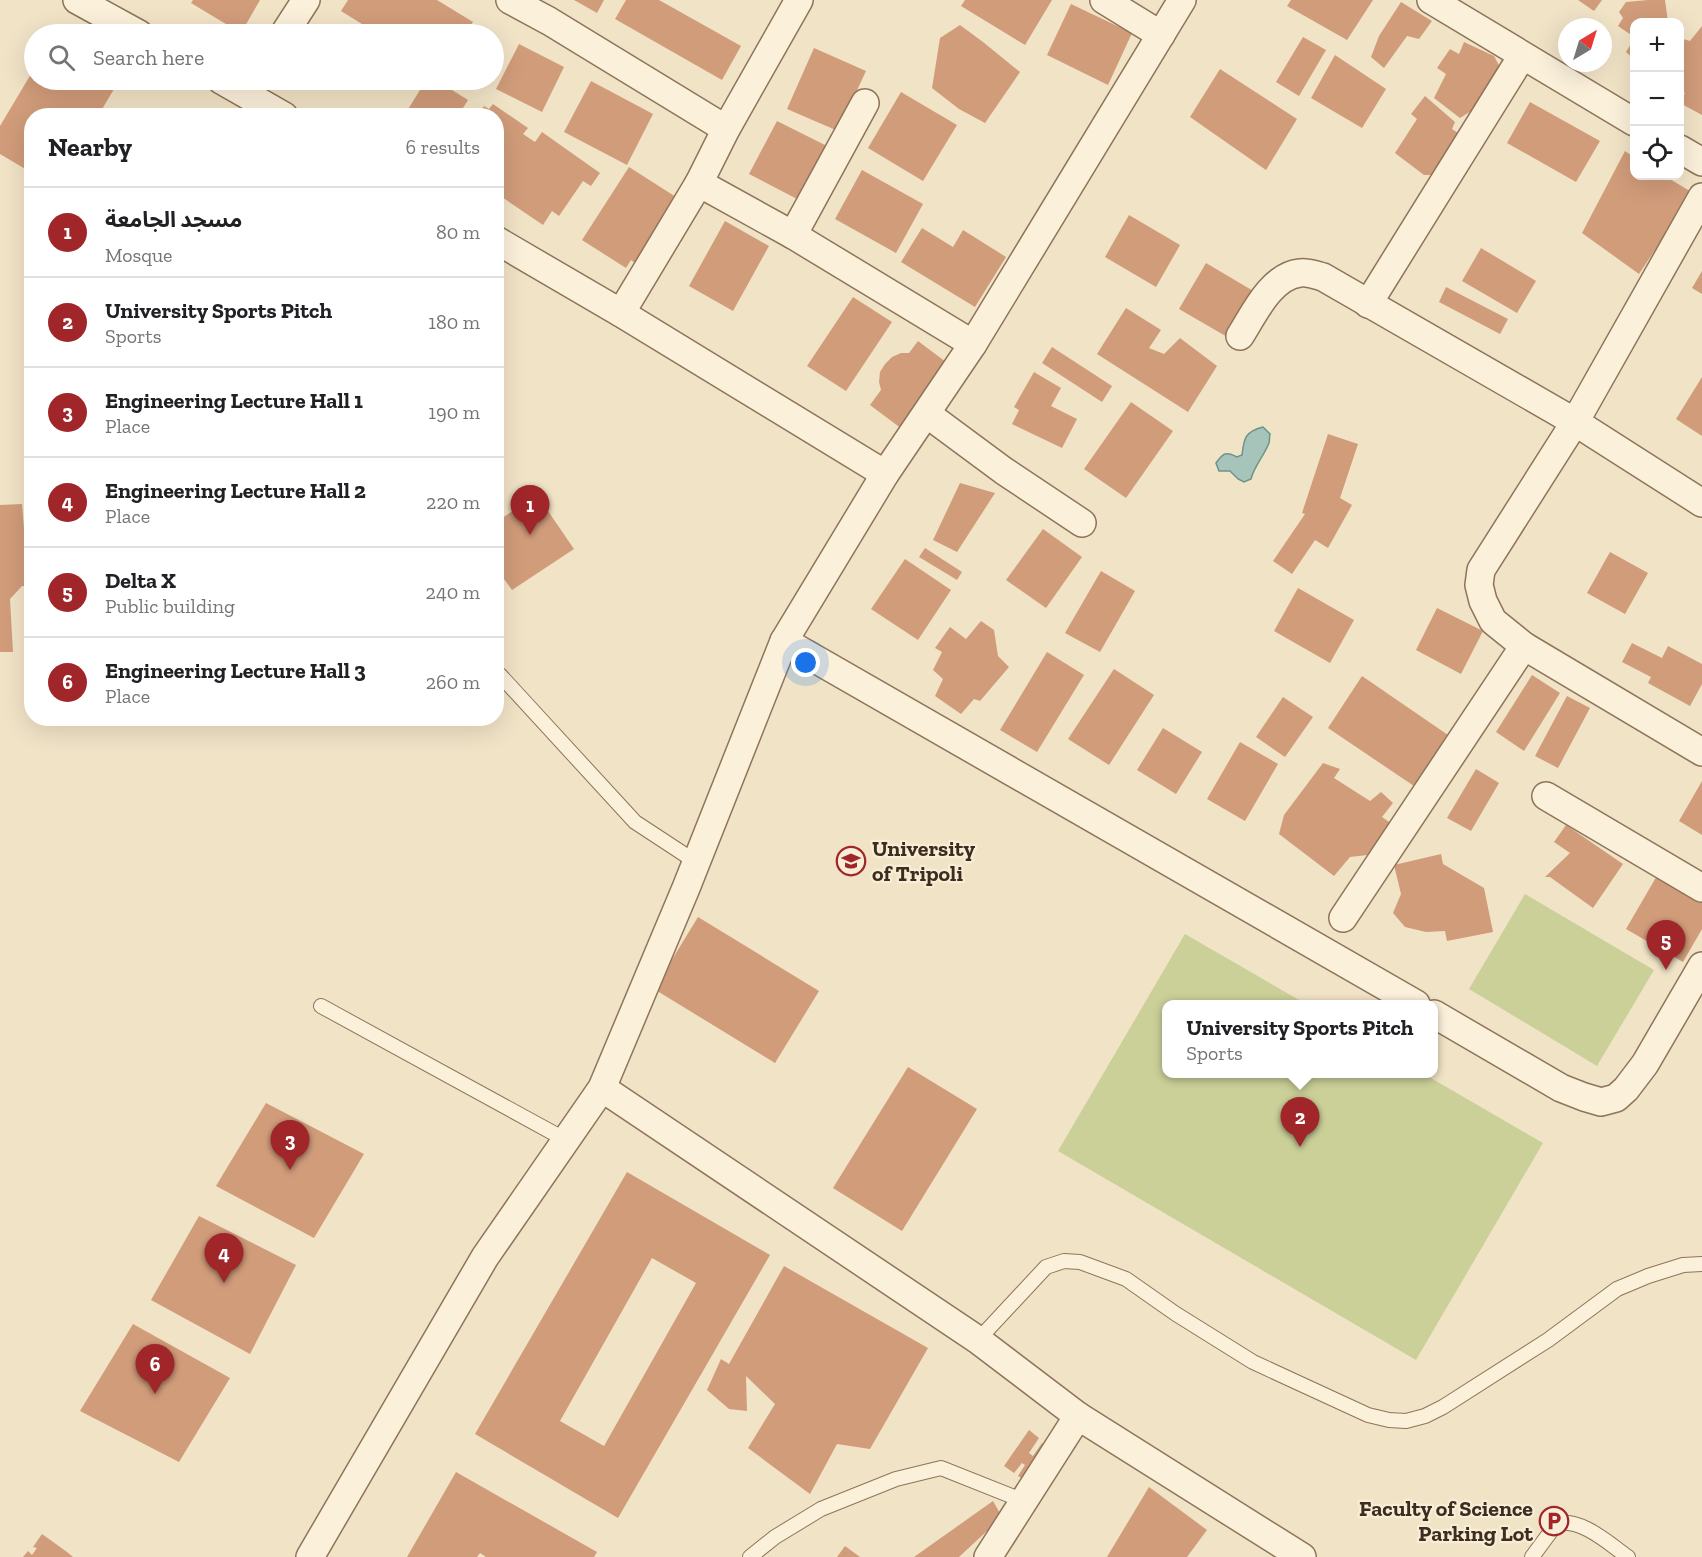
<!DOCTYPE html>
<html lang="en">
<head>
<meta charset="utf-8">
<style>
	:root { --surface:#fff; --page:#f2f2f2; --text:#202124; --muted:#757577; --line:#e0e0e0; --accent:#a0262a }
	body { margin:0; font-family:"Zilla Slab","Noto Sans Arabic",serif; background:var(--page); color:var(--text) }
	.controls { position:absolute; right:18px; top:18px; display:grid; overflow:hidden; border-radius:12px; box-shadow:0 6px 24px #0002 }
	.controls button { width:54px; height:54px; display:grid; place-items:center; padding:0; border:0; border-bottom:2px solid var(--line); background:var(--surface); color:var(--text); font:30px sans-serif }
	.compass { position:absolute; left:1558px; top:18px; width:54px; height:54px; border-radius:50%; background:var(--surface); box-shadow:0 6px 24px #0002; rotate:38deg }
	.you { position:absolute; left:806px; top:663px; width:21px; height:21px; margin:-15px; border:4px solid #fff; border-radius:50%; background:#1a73e8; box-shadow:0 0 0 9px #1a73e833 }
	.badge { display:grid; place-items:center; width:39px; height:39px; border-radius:50%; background:var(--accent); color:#fff; font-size:20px; font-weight:700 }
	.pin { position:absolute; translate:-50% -50px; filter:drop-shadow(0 2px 3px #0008) }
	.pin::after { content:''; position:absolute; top:32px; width:21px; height:18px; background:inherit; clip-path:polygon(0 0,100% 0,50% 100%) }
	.popup { position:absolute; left:1162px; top:1000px; width:276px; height:78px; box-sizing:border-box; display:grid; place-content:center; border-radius:12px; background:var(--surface); filter:drop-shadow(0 2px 4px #0005); font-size:20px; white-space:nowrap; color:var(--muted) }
	.popup b { font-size:22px; color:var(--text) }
	.popup::after { content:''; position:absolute; left:50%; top:100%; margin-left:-12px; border:12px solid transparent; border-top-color:var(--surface) }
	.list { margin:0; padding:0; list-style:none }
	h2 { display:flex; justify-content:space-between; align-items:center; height:78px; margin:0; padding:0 24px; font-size:26px }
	h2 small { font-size:20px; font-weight:400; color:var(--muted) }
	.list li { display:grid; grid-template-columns:39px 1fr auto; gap:18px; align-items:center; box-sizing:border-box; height:90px; padding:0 24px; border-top:2px solid var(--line) }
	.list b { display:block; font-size:22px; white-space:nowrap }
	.list p { margin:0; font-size:20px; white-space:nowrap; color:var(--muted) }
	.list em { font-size:20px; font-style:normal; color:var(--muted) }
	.icon { flex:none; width:33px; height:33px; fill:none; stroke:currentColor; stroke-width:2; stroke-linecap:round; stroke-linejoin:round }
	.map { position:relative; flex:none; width:1702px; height:1557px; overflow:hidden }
	.search { position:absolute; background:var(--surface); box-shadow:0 6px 24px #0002; left:24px; top:24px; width:480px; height:66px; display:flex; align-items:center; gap:15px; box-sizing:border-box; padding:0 21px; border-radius:33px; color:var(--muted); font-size:22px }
	.panel { position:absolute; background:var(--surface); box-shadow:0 6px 24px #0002; left:24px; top:108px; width:480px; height:618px; border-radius:24px }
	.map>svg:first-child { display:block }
	.green { fill:#cbd099 }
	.water { fill:#a7c4bb; stroke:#6d9489; stroke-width:1.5 }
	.building { fill:#d19c7a; fill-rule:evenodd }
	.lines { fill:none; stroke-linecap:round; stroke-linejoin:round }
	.lane-casing { stroke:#8e745a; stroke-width:16 }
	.street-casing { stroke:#8e745a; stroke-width:30 }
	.lane { stroke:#fbf0da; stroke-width:14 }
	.street { stroke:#fbf0da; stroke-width:27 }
	.labels { text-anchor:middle; stroke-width:4.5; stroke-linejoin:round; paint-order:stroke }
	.poi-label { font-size:22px; font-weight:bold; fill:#3d2d1f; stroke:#f8edd6; text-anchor:start }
</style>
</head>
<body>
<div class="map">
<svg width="1702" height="1557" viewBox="0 0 1702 1557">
	<rect width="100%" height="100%" fill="#f1e3c6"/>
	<g class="green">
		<path d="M1525,894L1654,970L1597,1066L1469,989Z"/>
		<path d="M1185,934L1306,1004H1166V1074H1424L1543,1143L1416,1360L1058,1151Z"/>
	</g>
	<path class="water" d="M1263,427L1270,434C1269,437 1270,440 1269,443C1264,456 1254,466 1251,479L1244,482L1238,479L1230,471H1219L1216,463C1223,453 1226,451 1237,457L1242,455C1244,439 1244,432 1263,427Z"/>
	<g class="building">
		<path d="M193,0H260L241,33L191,3Z"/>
		<path d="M348,0H437L473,22L465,34H378L341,11Z"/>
		<path d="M574,0H604L597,13Z"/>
		<path d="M626,0H659L741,46L722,80L615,19Z"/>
		<path d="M965,0H1052L1025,45L961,6Z"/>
		<path d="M1291,0H1373L1347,40L1287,6Z"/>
		<path d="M1578,0H1602L1594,11Z"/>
		<path d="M1648,0H1665L1668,22H1634V37L1618,26L1623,18L1619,12L1626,2Z"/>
		<path d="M1401,2L1432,21L1419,39L1407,36L1384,68L1371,57L1379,36Z"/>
		<path d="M1071,4L1132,33L1108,85L1047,55Z"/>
		<path d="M960,25L983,42L1020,72L985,123L959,109L932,88L940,38Z"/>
		<path d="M1702,26V115L1680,103L1685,93L1680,90V38L1690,41Z"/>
		<path d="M1303,37L1326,50L1299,96L1276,82Z"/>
		<path d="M1634,39V59L1626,52Z"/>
		<path d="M1464,42L1494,56L1502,71L1484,103L1460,118L1434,98L1446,74L1437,68L1450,49L1459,54Z"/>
		<path d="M519,44L564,67L542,112L496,89Z"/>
		<path d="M814,48L866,71L838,131L787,109Z"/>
		<path d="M1335,55L1386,89L1362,128L1311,98Z"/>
		<path d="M34,69V80H110L117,84L98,116H32V173L0,154V126Z"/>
		<path d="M1220,69L1297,119L1266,170L1190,117Z"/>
		<path d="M426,80H436L468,100L458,116H404Z"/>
		<path d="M591,81L653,114L627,165L564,132Z"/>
		<path d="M901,92L957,125L923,181L868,148Z"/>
		<path d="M1425,96L1455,122L1452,129L1464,137L1439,175H1424L1395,153L1417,119L1411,114Z"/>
		<path d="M1530,102L1600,141L1576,182L1507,143Z"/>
		<path d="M493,104L528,128L523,134L535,142L542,132L600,173L591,186L583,181L559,216L552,211L543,225L496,193V116H478L484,106L489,109Z"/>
		<path d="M777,121L827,146L799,200L749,174Z"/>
		<path d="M1625,151L1634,157V176H1665L1693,193L1639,274L1582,233Z"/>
		<path d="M629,167L676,197L640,267L631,260L626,268L582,240Z"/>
		<path d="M862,170L923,204L896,253L835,219Z"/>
		<path d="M1129,215L1180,245L1156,287L1105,257Z"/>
		<path d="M725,221L769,246L733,311L689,286Z"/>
		<path d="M922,228L953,247L963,230L1006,257L975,307L901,262Z"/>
		<path d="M1481,248L1536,281L1517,313L1462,281Z"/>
		<path d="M1206,263L1255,292L1229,338L1179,309Z"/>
		<path d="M1702,271V294L1692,288Z"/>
		<path d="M1446,287L1508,319L1500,334L1439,302Z"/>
		<path d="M853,297L892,322L846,391L807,366Z"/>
		<path d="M1126,308L1161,330L1149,348L1164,354L1180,338L1217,366L1188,412L1097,354Z"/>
		<path d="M918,341L950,365L902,429L870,405L881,390L879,382L880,372L885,364L892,357L901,353H909Z"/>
		<path d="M1052,347L1112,386L1102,402L1042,363Z"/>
		<path d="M1034,372L1061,388L1051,406L1077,419L1062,448L1012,424L1019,410L1014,407Z"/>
		<path d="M1702,377V436L1676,419Z"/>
		<path d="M1131,402L1173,431L1126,498L1084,469Z"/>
		<path d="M1328,434L1358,444L1340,498L1352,505L1328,548L1315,540L1292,574L1273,561L1305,514L1302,513Z"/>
		<path d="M960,483L995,493L957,552L933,540Z"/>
		<path d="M537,495L574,549L512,590L496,568V522Z"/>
		<path d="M22,504L25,540L32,546V586H22L10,599L13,652H0V505Z"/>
		<path d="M1043,529L1082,557L1046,608L1006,580Z"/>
		<path d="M925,548L962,572L957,580L919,557Z"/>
		<path d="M1610,552L1648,573L1625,614L1587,593Z"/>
		<path d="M905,559L951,590L918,640L871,609Z"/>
		<path d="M1101,571L1135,591L1100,652L1065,633Z"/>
		<path d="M1298,588L1354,620L1330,663L1274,631Z"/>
		<path d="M1437,608L1483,631L1461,674L1416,650Z"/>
		<path d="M981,621L994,630L998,656L1009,667L980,701L974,699L961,714L935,696L943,679L933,670L942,652L935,648L950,627L966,639Z"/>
		<path d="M1632,643L1662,658L1668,646L1702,664V684L1690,706L1648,683L1651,677L1622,662Z"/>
		<path d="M1047,652L1084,675L1037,752L1000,730Z"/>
		<path d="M1114,669L1154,695L1109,765L1068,739Z"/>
		<path d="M1532,675L1560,693L1524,751L1496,732Z"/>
		<path d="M1362,676L1448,735L1414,786L1328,728Z"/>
		<path d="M1567,696L1590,708L1558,768L1535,756Z"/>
		<path d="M1283,697L1313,717L1285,757L1256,737Z"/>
		<path d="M1163,728L1202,752L1176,794L1137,770Z"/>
		<path d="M1240,742L1278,764L1245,821L1207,799Z"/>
		<path d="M1323,763L1340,769L1334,778L1370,801L1381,792L1393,803L1382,817L1392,824L1376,854L1350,857L1334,876L1279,834L1284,815Z"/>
		<path d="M1476,769L1499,783L1471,831L1447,818Z"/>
		<path d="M1702,781V835L1679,821Z"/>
		<path d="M1566,825L1623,864L1593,908L1550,877H1545L1570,853L1554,842Z"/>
		<path d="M1441,854L1443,864L1484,888L1493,932L1447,941L1445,931L1426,932L1405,927L1393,913L1401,894L1394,865Z"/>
		<path d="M1658,874L1702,899V929L1683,962L1626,929Z"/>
		<path d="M698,917L819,991L775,1063L654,989Z"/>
		<path d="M908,1067L977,1109L902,1231L833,1188Z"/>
		<path d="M266,1103L364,1154L314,1238L216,1186Z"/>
		<path d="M627,1172L770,1255L618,1518L475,1434ZM652,1258L696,1283L604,1446L560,1421Z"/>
		<path d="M199,1216L296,1265L250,1354L151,1300Z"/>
		<path d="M784,1266L928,1348L870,1449L837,1444L810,1494L748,1448L775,1404L746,1376L747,1411L729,1409L707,1390L721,1359L729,1364Z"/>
		<path d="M133,1324L230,1378L179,1462L80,1411Z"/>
		<path d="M1029,1430L1039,1438L1029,1453L1033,1456L1042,1443L1050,1450L1028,1482L1018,1476L1025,1465L1022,1463L1014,1473L1004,1466Z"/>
		<path d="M456,1472L597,1552L594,1557H486L480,1553L477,1557H407Z"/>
		<path d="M1149,1487L1207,1530L1187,1557H1107Z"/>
		<path d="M993,1501L1002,1517L959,1557H914Z"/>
		<path d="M42,1534L67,1552L73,1557H23L28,1551L32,1555L37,1548L33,1547Z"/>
		<path d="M845,1546L860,1557H837Z"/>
	</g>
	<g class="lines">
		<g class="lane-casing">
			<g id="lane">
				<path d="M500,675L635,822L696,862"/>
				<path d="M321,1006L566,1140"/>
				<path d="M978,1340L1046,1267L1064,1261L1080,1262L1126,1279L1176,1314L1253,1362L1368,1415L1389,1420L1406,1421L1425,1416L1443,1407L1548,1340L1617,1289L1648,1276L1683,1265L1702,1264"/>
				<path d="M750,1557L775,1537L821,1509L896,1479L941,1468L1024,1501"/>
				<path d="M1532,1557L1557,1523C1583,1519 1608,1543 1628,1557"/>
			</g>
		</g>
		<g class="street-casing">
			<g id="street">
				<path d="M77,0L139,34"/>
				<path d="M510,0L549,21L726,129"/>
				<path d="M1104,0L1161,35"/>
				<path d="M1431,0L1634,122"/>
				<path d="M284,34L306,0"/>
				<path d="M221,80L284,116"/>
				<path d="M1680,149L1702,162"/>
				<path d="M699,183L793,235L973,344"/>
				<path d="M1702,197L1575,422L1481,570L1479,585L1483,601L1493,621L1524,646L1702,752"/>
				<path d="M793,235L865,103"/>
				<path d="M496,240L621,313L885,474"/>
				<path d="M1368,304L1522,56"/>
				<path d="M621,313L699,183L726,129L799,0"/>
				<path d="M1240,336C1254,314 1271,276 1300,273C1307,272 1316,275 1323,277L1575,422L1702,503"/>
				<path d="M927,414L1004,471L1082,523"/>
				<path d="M784,641L1416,1004"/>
				<path d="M1546,796L1702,888"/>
				<path d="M1343,918L1524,646"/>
				<path d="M1434,1014L1561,1088L1584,1097L1601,1102L1616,1098L1626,1089L1645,1064L1702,966"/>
				<path d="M602,1088L978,1340L1078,1416L1302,1557"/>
				<path d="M310,1557L485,1257L602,1088L686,888L784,641L885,474L973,344L1182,0"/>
				<path d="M988,1557L1078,1416"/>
			</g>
		</g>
		<use href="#lane" class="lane"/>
		<use href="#street" class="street"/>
	</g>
	<defs>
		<g id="university-ring" transform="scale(1.5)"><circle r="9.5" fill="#f8edd6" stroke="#a0262a" stroke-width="1.5"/><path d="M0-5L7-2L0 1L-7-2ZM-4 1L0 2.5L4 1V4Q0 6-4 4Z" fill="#a0262a"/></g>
		<g id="parking-ring" transform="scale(1.5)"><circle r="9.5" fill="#f8edd6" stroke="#a0262a" stroke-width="1.5"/><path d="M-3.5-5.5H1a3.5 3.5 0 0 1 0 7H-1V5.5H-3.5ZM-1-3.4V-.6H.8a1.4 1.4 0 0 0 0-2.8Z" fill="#a0262a"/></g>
	</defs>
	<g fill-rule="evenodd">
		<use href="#university-ring" x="851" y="861"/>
		<use href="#parking-ring" x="1554" y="1521"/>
	</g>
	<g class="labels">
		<g class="poi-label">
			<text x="872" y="856">University<tspan x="872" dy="25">of Tripoli</tspan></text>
			<text x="1533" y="1516" text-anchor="end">Faculty of Science<tspan x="1533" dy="25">Parking Lot</tspan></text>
		</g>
	</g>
</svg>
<div class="controls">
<button>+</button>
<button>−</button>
<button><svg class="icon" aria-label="locate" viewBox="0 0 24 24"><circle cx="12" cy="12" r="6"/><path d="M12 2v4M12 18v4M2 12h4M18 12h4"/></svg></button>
</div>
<svg class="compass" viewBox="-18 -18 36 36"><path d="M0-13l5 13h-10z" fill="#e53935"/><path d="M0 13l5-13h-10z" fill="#757577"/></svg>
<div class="you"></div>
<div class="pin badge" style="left:530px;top:535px">1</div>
<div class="pin badge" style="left:1300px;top:1147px">2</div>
<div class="popup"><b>University Sports Pitch</b>Sports</div>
<div class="pin badge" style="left:290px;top:1170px">3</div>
<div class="pin badge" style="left:224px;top:1283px">4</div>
<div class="pin badge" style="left:1666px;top:970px">5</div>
<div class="pin badge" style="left:155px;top:1394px">6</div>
<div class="search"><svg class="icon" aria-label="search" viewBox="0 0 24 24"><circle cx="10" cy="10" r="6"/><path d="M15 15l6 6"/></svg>Search here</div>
<section class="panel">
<h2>Nearby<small>6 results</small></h2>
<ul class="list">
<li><span class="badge">1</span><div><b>مسجد الجامعة</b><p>Mosque</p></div><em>80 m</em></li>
<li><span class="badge">2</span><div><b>University Sports Pitch</b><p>Sports</p></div><em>180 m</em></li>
<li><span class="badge">3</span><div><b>Engineering Lecture Hall 1</b><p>Place</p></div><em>190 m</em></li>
<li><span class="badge">4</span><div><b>Engineering Lecture Hall 2</b><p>Place</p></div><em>220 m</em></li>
<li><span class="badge">5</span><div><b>Delta X</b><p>Public building</p></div><em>240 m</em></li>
<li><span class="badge">6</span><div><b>Engineering Lecture Hall 3</b><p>Place</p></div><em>260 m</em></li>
</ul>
</section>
</div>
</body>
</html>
